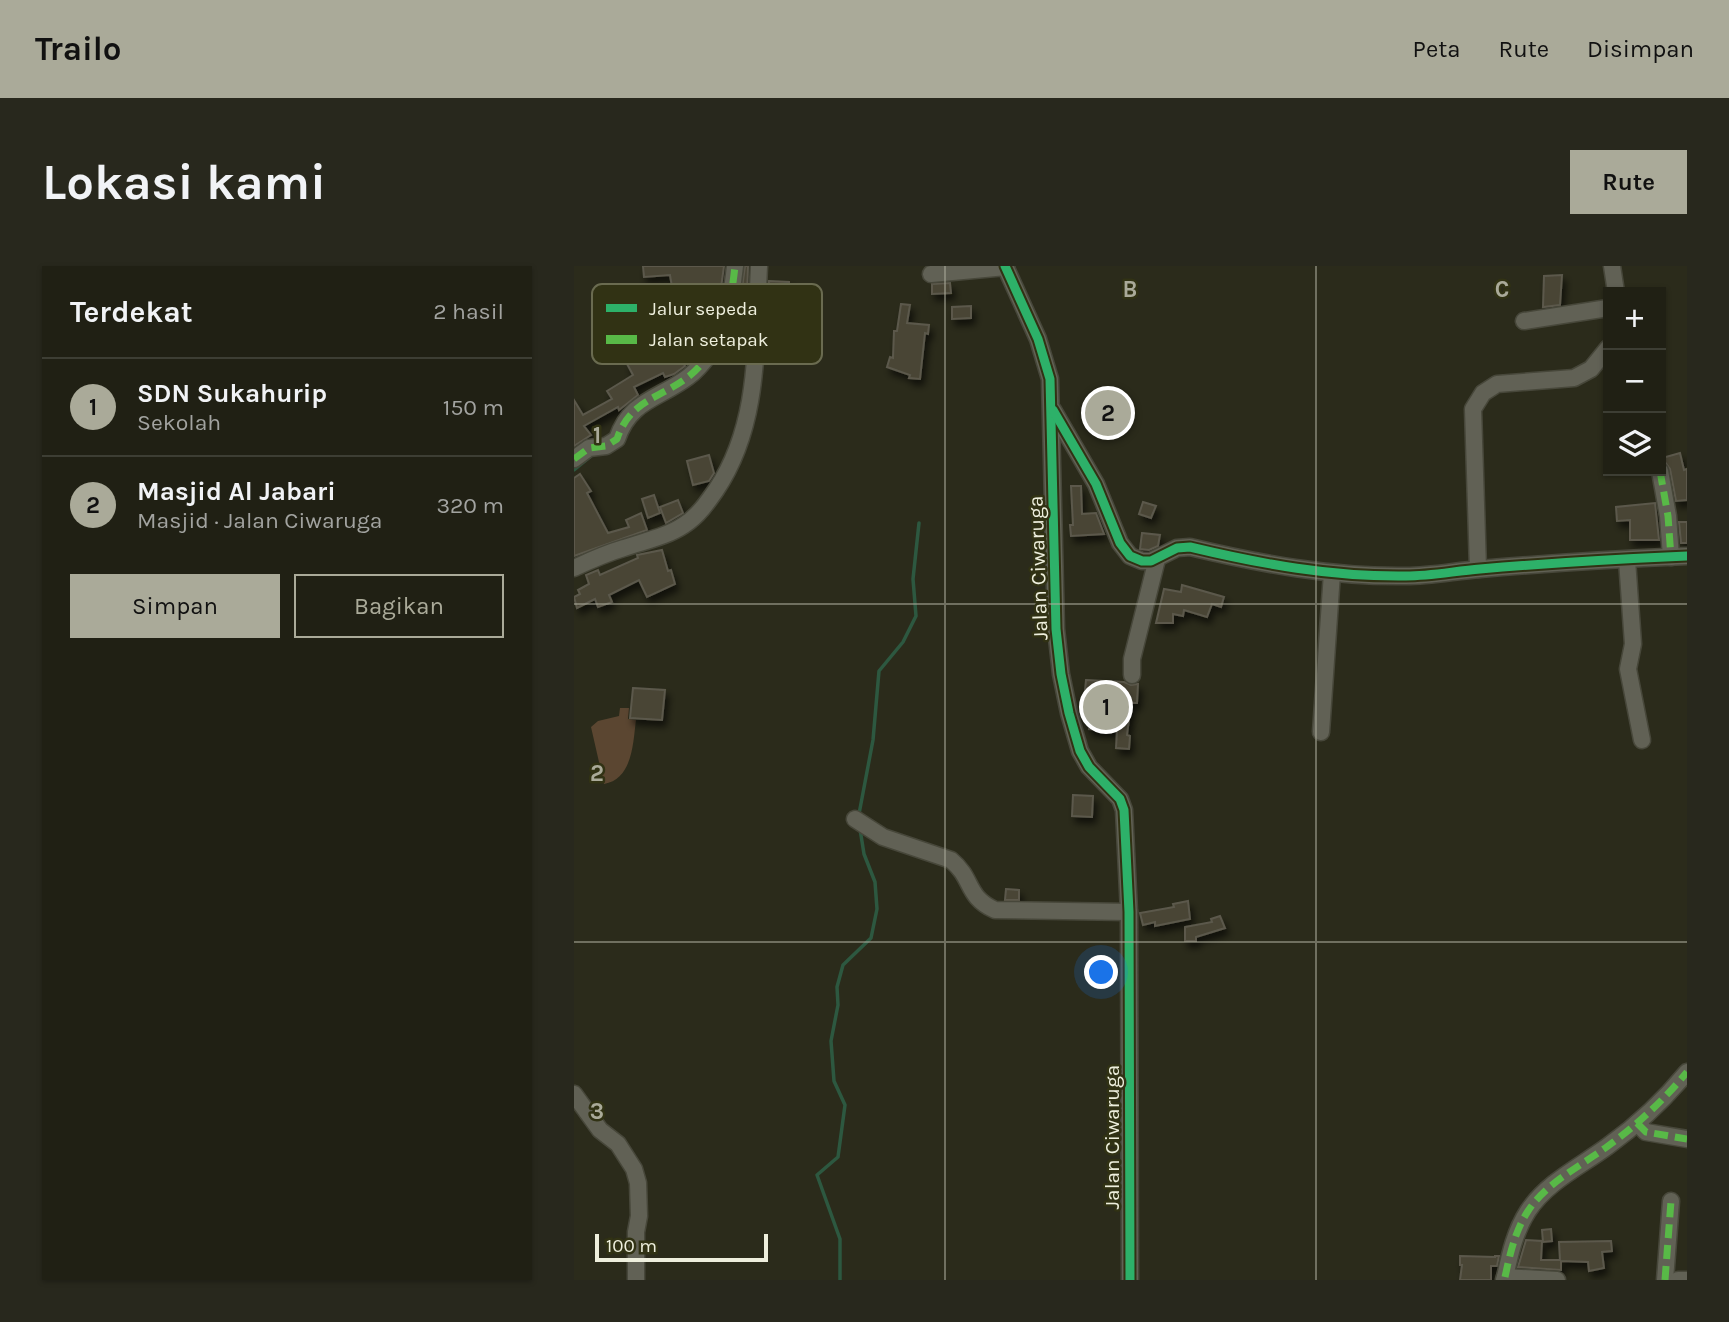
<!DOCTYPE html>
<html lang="id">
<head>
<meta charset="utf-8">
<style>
	:root { --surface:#202014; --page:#28281d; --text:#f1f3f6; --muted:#a2a3a0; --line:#3d3e34; --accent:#aa9 }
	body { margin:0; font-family:Karla,sans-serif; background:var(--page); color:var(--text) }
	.controls { position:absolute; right:21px; top:21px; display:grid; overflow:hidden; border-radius:0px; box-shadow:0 2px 5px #0004 }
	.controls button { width:63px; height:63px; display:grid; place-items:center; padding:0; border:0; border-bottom:2px solid var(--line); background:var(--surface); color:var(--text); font:35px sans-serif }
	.scale { position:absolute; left:21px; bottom:18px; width:173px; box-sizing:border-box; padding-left:7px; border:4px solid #eeefdd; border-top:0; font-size:19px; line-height:24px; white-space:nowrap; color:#eeefdd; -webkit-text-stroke:5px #313214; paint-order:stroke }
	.you { position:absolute; left:528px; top:707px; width:24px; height:24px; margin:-18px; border:5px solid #fff; border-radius:50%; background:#1a73e8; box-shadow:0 0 0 10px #1a73e833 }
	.badge { display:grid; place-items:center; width:46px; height:46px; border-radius:50%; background:var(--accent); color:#111; font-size:23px; font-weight:700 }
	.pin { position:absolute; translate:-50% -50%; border:4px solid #fff; box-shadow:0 2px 7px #0006 }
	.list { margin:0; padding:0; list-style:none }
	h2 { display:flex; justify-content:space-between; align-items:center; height:91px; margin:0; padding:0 28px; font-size:30px }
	h2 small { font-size:23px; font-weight:400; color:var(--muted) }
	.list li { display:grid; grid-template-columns:46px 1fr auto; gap:21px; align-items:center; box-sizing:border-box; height:98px; padding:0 28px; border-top:2px solid var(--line) }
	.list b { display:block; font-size:26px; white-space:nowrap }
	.list p { margin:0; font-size:23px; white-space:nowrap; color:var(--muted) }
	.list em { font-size:23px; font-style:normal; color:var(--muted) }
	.actions { display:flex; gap:14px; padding:21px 28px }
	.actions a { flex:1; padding:16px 0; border:2px solid var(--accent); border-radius:0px; text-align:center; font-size:24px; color:var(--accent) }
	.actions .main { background:var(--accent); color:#111 }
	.icon { flex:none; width:38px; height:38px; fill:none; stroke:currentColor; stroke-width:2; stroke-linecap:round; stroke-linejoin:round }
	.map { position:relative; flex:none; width:1113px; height:1014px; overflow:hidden; border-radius:0px }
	header { display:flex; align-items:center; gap:42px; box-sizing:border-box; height:98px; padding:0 35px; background:var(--accent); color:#111 }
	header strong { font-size:33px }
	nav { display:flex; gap:38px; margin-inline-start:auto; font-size:24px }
	.intro { display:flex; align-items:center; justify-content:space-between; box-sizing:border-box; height:168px; padding:0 42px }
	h1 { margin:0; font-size:49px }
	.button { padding:18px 32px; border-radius:0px; background:var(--accent); color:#111; font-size:24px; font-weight:700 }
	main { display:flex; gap:42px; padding:0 42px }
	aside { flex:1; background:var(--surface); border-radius:0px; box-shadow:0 2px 5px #0004 }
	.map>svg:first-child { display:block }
	.green { fill:#5b4631 }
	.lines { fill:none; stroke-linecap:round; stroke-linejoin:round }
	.stream { stroke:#2d5840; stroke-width:3.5 }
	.building { fill:#494535; stroke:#5b594c; stroke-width:2; filter:url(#shadow) }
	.minor-casing { stroke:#47473a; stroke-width:19 }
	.minor { stroke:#616155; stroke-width:16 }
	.quiet { stroke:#58b947; stroke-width:7; stroke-dasharray:14 7; stroke-linecap:butt }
	.cycleway-casing { stroke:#313214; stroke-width:13 }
	.cycleway { stroke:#2db169; stroke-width:9 }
	.grid { fill:none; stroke:#aa9; stroke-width:2; stroke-opacity:0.55 }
	.labels { text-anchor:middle; stroke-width:5; stroke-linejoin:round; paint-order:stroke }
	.street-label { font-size:21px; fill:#eeefdd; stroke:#313214 }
	.key { fill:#313214; stroke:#6a6b50; stroke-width:2 }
	.key-label { font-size:19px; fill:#eeefdd }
	.grid-label { font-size:23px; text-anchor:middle; font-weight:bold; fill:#aa9; stroke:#313214; stroke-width:5; stroke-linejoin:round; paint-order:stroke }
</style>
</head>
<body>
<header>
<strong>Trailo</strong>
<nav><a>Peta</a><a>Rute</a><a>Disimpan</a></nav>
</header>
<div class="intro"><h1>Lokasi kami</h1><a class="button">Rute</a></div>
<main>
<aside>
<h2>Terdekat<small>2 hasil</small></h2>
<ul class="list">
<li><span class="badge">1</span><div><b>SDN Sukahurip</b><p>Sekolah</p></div><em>150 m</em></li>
<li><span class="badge">2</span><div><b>Masjid Al Jabari</b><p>Masjid · Jalan Ciwaruga</p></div><em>320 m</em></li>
</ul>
<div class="actions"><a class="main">Simpan</a><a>Bagikan</a></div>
</aside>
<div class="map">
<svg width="1113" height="1014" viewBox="0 0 1113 1014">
	<defs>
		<filter id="shadow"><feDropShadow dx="3.5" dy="6" stdDeviation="3.5" flood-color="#0009"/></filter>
	</defs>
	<rect width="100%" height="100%" fill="#2b2b1b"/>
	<path class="green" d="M46,442H55L54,453L62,454C59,476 59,513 30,518L17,461L24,455L45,450Z"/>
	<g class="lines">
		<g class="stream">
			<path d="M0,204L22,186"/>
			<path d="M285,548L299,474L305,405L329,376L342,350L339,313L345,257"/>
			<path d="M266,1014V973L243,909L264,891L271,839L260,815L257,775L264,739L263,721L269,699L297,672L303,643L301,616L290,588L286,563"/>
		</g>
	</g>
	<g class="building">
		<path d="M69,0H150L146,29L125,28L124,38L143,41L133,71L124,85L117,76L107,82L103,21H98L96,9L70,11Z"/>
		<path d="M171,0H174L173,30H167Z"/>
		<path d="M988,9L986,39L969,41L970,10Z"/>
		<path d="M195,15L215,16V26H197V31H194Z"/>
		<path d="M376,17L377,27L358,28V18Z"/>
		<path d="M327,38L336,39L333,57L355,59L354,68L351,67L346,113L335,112L336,109L313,101L316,91L319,92L320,65H323Z"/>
		<path d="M397,40V52L378,53V41Z"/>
		<path d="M100,73L105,83L102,85L111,100L100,108L91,111L89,107L60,121L64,129L45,144L44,141L10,160L17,169L0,180V134L9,149L38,133L33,125L59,109L53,98Z"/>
		<path d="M1106,187L1110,204L1113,203V234L1102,235L1096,203L1088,192Z"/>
		<path d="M135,189L140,207L135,215L119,219L113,195Z"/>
		<path d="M6,208L17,225L13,227L34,267L55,261L52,254L67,247L73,264L0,290V212Z"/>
		<path d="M497,220H507L508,248L522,247L530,268L497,270L496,259H499Z"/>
		<path d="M80,229L86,247L74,252L68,233Z"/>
		<path d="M104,234L109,247L92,257L86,241Z"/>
		<path d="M569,236L582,240L577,252L565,248Z"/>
		<path d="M1081,237L1085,274H1056V254L1043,255L1042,241Z"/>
		<path d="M1105,256H1113V277H1107Z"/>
		<path d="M568,267L586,269L584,280L575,284L566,283Z"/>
		<path d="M88,284L94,305L97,304L101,318L73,331L65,314L35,329L38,336L24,341L21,333L3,342L0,331L6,328L4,324L15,318L12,309L24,304L26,309L64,292L63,289Z"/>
		<path d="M608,319L650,331L647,341L638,338L633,351L610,344L609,350L599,348V357H582L590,323L607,326Z"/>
		<path d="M512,414L550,416L557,419L564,418L563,437H557L553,469L556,470L555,483L542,482L543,465L515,463L518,435H510Z"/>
		<path d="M59,422L91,424L88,454L56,452Z"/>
		<path d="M499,529L519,530L518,551L498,550Z"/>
		<path d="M432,623L445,624V634H431Z"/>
		<path d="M614,635L616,653L581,660V656L569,659L566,647L600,641L599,638Z"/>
		<path d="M646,650L651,662L622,671V675H611V661L638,656L637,653Z"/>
		<path d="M977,963L978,975L969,976L968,964Z"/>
		<path d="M952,974L968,975L967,994H986L985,976L1037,975L1038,985L1028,986L1030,1002L1015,1005L1014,996L987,995V1004L944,1001Z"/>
		<path d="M886,990L921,991V990H925L923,1000H917V1014H886L888,999H886Z"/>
	</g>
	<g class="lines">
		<g class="minor-casing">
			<g id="minor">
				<path d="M431,0L464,73L476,113L482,363L487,408L495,447L506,485L515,501L546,533L550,544L555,646L556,1014"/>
				<path d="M1038,0L1042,26"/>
				<path d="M357,8L432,1"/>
				<path d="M950,55L1034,42"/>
				<path d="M479,144L522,218L546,277L556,290L568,295H577L603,282L616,281C687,298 758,311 832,310C857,310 881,305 906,303C975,297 1044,293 1113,290"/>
				<path d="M0,193L15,182L32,180L43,173C56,134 85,133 114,111C147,86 157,39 161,0"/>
				<path d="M1086,205L1094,250L1097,291"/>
				<path d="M1053,294L1059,378L1054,403L1068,474"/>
				<path d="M0,302C17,294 33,287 50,282C70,275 92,271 110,259C124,250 133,237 142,224C187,157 181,77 185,0"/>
				<path d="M904,303L899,143L909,127L923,118L1000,112L1017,103L1034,82"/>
				<path d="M558,409V393L583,293"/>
				<path d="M747,466L758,307"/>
				<path d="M281,553L309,571L377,594C400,613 391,630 421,644L555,646"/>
				<path d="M0,828L26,864L44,878L60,903L64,917L65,950L62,966V1014"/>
				<path d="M1063,857L1072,866L1113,873"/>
				<path d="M931,1011C936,988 941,965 954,945C973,916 1007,900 1034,880C1063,859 1090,834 1113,806"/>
				<path d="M930,1014L931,1011L983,1014"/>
				<path d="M1091,1014L1097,935"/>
				<path d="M1104,1014H1113"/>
			</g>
		</g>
		<use href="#minor" class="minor"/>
		<g class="quiet">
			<path d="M0,193L15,182L32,180L43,173C56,134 85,133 114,111C147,86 157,39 161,0"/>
			<path d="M1086,205L1094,250L1097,291"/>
			<path d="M1063,857L1072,866L1113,873"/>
			<path d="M931,1011C936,988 941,965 954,945C973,916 1007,900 1034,880C1063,859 1090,834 1113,806"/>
			<path d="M1091,1014L1097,935"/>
		</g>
		<g class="cycleway-casing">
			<g id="cycleway">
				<path d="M431,0L464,73L476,113L482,363L487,408L495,447L506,485L515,501L546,533L550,544L555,646L556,1014"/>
				<path d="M479,144L522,218L546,277L556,290L568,295H577L603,282L616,281C687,298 758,311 832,310C857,310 881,305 906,303C975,297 1044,293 1113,290"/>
			</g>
		</g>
		<use href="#cycleway" class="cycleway"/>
	</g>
	<path class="grid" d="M371,0V1014M742,0V1014M0,338H1113M0,676H1113"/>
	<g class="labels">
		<g class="street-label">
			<text transform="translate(464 302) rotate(-92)" y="7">Jalan Ciwaruga</text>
			<text transform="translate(538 871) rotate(-90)" y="7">Jalan Ciwaruga</text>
		</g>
	</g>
	<rect x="18" y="18" width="230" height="80" rx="10" class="key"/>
	<rect x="32" y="38" width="31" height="8" fill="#2db169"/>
	<rect x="32" y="69" width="31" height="9" fill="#58b947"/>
	<g class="key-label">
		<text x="75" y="49">Jalur sepeda</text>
		<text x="75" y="80">Jalan setapak</text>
	</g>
	<g class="grid-label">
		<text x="556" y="31">B</text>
		<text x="928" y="31">C</text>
		<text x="23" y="177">1</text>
		<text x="23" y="515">2</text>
		<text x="23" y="853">3</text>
	</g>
</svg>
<div class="controls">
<button>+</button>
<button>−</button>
<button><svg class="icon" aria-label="layers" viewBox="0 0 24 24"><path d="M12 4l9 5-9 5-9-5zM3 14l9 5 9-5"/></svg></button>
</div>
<div class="scale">100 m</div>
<div class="you"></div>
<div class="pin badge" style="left:532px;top:441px">1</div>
<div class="pin badge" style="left:534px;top:147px">2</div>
</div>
</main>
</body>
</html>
